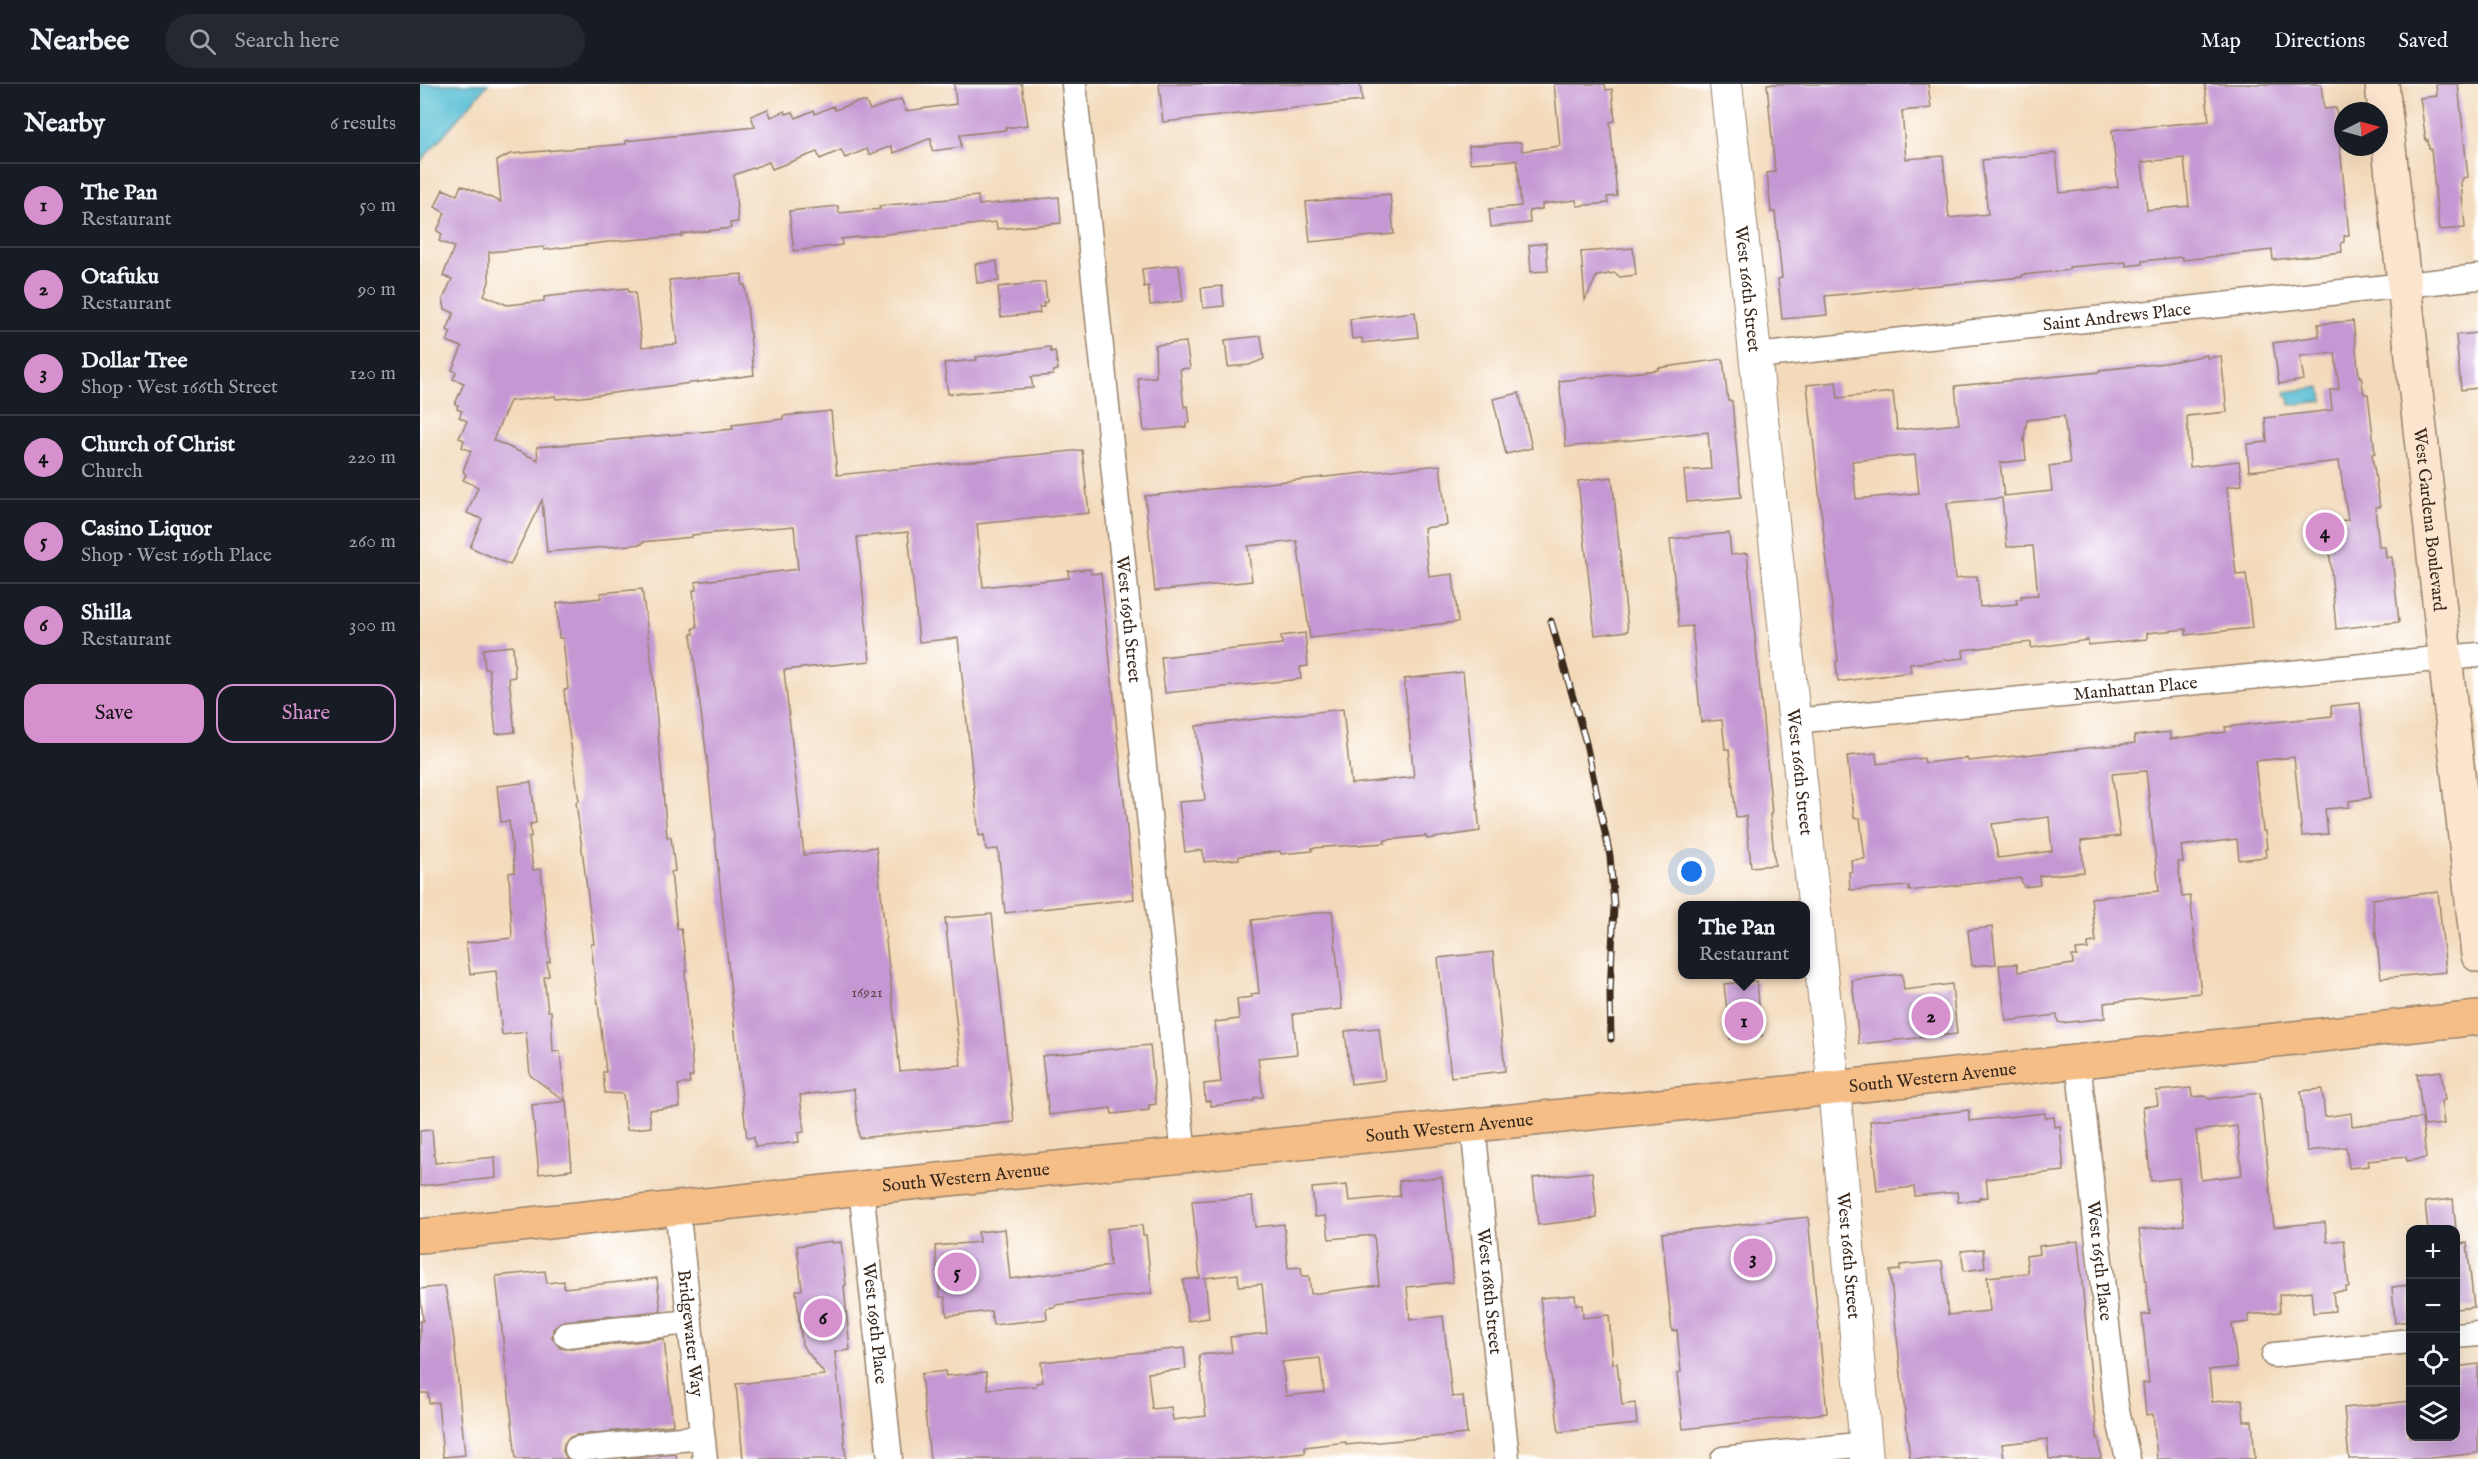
<!DOCTYPE html>
<html lang="en">
<head>
<meta charset="utf-8">
<style>
	:root { --surface:#171b24; --page:#242831; --text:#f1f3f6; --muted:#9ea1a6; --line:#363941; --accent:#d690ce }
	body { margin:0; font-family:"IM FELL English",serif; background:var(--page); color:var(--text) }
	.controls { position:absolute; right:18px; bottom:18px; display:grid; overflow:hidden; border-radius:12px; box-shadow:0 6px 24px #0002 }
	.controls button { width:54px; height:54px; display:grid; place-items:center; padding:0; border:0; border-bottom:2px solid var(--line); background:var(--surface); color:var(--text); font:30px sans-serif }
	.compass { position:absolute; left:1914px; top:18px; width:54px; height:54px; border-radius:50%; background:var(--surface); box-shadow:0 6px 24px #0002; rotate:84deg }
	.you { position:absolute; left:1272px; top:788px; width:21px; height:21px; margin:-15px; border:4px solid #fff; border-radius:50%; background:#1a73e8; box-shadow:0 0 0 9px #1a73e833 }
	.badge { display:grid; place-items:center; width:39px; height:39px; border-radius:50%; background:var(--accent); color:#111; font-size:20px; font-weight:700 }
	.pin { position:absolute; translate:-50% -50%; border:3px solid #fff; box-shadow:0 2px 6px #0006 }
	.popup { position:absolute; left:1258px; top:817px; width:132px; height:78px; box-sizing:border-box; display:grid; place-content:center; border-radius:12px; background:var(--surface); filter:drop-shadow(0 2px 4px #0005); font-size:20px; white-space:nowrap; color:var(--muted) }
	.popup b { font-size:22px; color:var(--text) }
	.popup::after { content:''; position:absolute; left:50%; top:100%; margin-left:-12px; border:12px solid transparent; border-top-color:var(--surface) }
	.list { margin:0; padding:0; list-style:none }
	h2 { display:flex; justify-content:space-between; align-items:center; height:78px; margin:0; padding:0 24px; font-size:26px }
	h2 small { font-size:20px; font-weight:400; color:var(--muted) }
	.list li { display:grid; grid-template-columns:39px 1fr auto; gap:18px; align-items:center; box-sizing:border-box; height:84px; padding:0 24px; border-top:2px solid var(--line) }
	.list b { display:block; font-size:22px; white-space:nowrap }
	.list p { margin:0; font-size:20px; white-space:nowrap; color:var(--muted) }
	.list em { font-size:20px; font-style:normal; color:var(--muted) }
	.actions { display:flex; gap:12px; padding:18px 24px }
	.actions a { flex:1; padding:14px 0; border:2px solid var(--accent); border-radius:18px; text-align:center; font-size:21px; color:var(--accent) }
	.actions .main { background:var(--accent); color:#111 }
	.icon { flex:none; width:33px; height:33px; fill:none; stroke:currentColor; stroke-width:2; stroke-linecap:round; stroke-linejoin:round }
	.map { position:relative; flex:none; width:2058px; height:1375px; overflow:hidden }
	header { display:flex; align-items:center; gap:36px; box-sizing:border-box; height:84px; padding:0 30px; background:var(--surface); border-bottom:2px solid var(--line) }
	header strong { font-size:28px }
	nav { display:flex; gap:33px; margin-inline-start:auto; font-size:21px }
	.search { width:420px; height:54px; background:var(--page); display:flex; align-items:center; gap:15px; box-sizing:border-box; padding:0 21px; border-radius:33px; color:var(--muted); font-size:22px }
	main { display:flex }
	aside { flex:1; background:var(--surface) }
	.map>svg:first-child { display:block }
	.water { fill:#57bed4; stroke:#497479; stroke-width:1.5 }
	.building { fill:#c598d3; fill-rule:evenodd }
	.lines { fill:none; stroke-linecap:round; stroke-linejoin:round }
	.minor-casing { stroke:#97826c; stroke-width:27 }
	.tertiary-casing { stroke:#97826c; stroke-width:34 }
	.secondary-casing { stroke:#97826c; stroke-width:36 }
	.primary-casing { stroke:#97826c; stroke-width:36 }
	.minor { stroke:#fff; stroke-width:24 }
	.tertiary { stroke:#fff; stroke-width:32 }
	.secondary { stroke:#fbe5cf; stroke-width:33 }
	.primary { stroke:#f6be87; stroke-width:33 }
	.rail-casing { stroke:#3b2a1e; stroke-width:7 }
	.rail { stroke:#fff; stroke-width:4.5; stroke-dasharray:14; stroke-linecap:butt }
	.labels { text-anchor:middle; stroke-width:6; stroke-linejoin:round; paint-order:stroke }
	.number-label { font-size:15px; fill:#5e464b }
	.street-label { font-size:18px; fill:#3b2a1e; stroke:#fff }
</style>
</head>
<body>
<header>
<strong>Nearbee</strong>
<div class="search"><svg class="icon" aria-label="search" viewBox="0 0 24 24"><circle cx="10" cy="10" r="6"/><path d="M15 15l6 6"/></svg>Search here</div>
<nav><a>Map</a><a>Directions</a><a>Saved</a></nav>
</header>
<main>
<aside>
<h2>Nearby<small>6 results</small></h2>
<ul class="list">
<li><span class="badge">1</span><div><b>The Pan</b><p>Restaurant</p></div><em>50 m</em></li>
<li><span class="badge">2</span><div><b>Otafuku</b><p>Restaurant</p></div><em>90 m</em></li>
<li><span class="badge">3</span><div><b>Dollar Tree</b><p>Shop · West 166th Street</p></div><em>120 m</em></li>
<li><span class="badge">4</span><div><b>Church of Christ</b><p>Church</p></div><em>220 m</em></li>
<li><span class="badge">5</span><div><b>Casino Liquor</b><p>Shop · West 169th Place</p></div><em>260 m</em></li>
<li><span class="badge">6</span><div><b>Shilla</b><p>Restaurant</p></div><em>300 m</em></li>
</ul>
<div class="actions"><a class="main">Save</a><a>Share</a></div>
</aside>
<div class="map">
<svg width="2058" height="1375" viewBox="0 0 2058 1375">
	<rect width="100%" height="100%" fill="#fff"/>
	<filter id="ink" filterUnits="userSpaceOnUse"><feTurbulence type="fractalNoise" baseFrequency=".0167" numOctaves="2"/><feDisplacementMap in="SourceGraphic" scale="12" xChannelSelector="R" yChannelSelector="G"/><feConvolveMatrix kernelMatrix="1 2 1 2 8 2 1 2 1" color-interpolation-filters="sRGB"/></filter>
	<filter id="wash" filterUnits="userSpaceOnUse"><feTurbulence type="fractalNoise" baseFrequency=".008" numOctaves="4" result="noise"/><feDisplacementMap in="SourceGraphic" scale="24" xChannelSelector="R" yChannelSelector="G"/><feGaussianBlur stdDeviation="1.35" result="paint"/><feColorMatrix in="noise" values="0 0 0 0 0 0 0 0 0 0 0 0 0 0 0 0 0 1.4 0 .05"/><feComposite in="paint" operator="in"/></filter>
	<g filter="url(#wash)">
		<rect width="100%" height="100%" fill="#f3daba"/>
		<g class="water">
			<path d="M0,0H68L0,78Z"/>
			<path d="M1901,303L1903,317L1870,321L1869,314L1866,312L1865,308Z"/>
		</g>
		<g id="blocks">
			<g class="building">
				<path d="M534,0H602L608,41L585,44L586,46L540,51L541,63L512,67L511,54L474,69L471,62L449,71L447,65L425,74L421,66L400,75L397,68L352,85L349,78L314,91L318,138L310,139L311,144L262,150V152L196,157L124,166V163L69,168V198L64,211L87,221L124,217V213L158,209L208,204L209,208H215L222,263L257,260L249,196L322,190V201H325L334,291L162,313L136,315L135,312L90,317L73,356L118,376L117,363L313,345L312,341L363,335V332L411,327L417,391L662,366L669,429L557,440L563,503L649,494L648,487L670,485L671,490L681,489L714,815L585,829L578,765L566,766L564,751L559,752L538,554L499,558L488,448L437,453L450,577L364,586L384,771L456,763L480,987L541,981L525,834L572,830L594,1038L439,1054L434,1005L380,1011L384,1048L378,1049L379,1058L335,1063L334,1053L327,1054L320,997L287,675L271,550H274L273,544L277,543L273,506H276L275,498L378,485L374,442L272,451V453L222,458V460L127,468L122,416L90,481L50,463L62,435L47,429L58,403L43,396L46,391L43,387L51,367L42,363L44,356L39,354L47,337L39,333L42,327L37,325L38,321L35,320L44,299L33,295L36,288L32,286L42,263L27,257L31,248L27,246L34,229L25,225L23,215L32,195L23,192L34,163L19,157L22,150L17,147L25,129L15,123L23,105L37,111L41,101L81,118L77,77L90,70L206,60V57L335,43L331,32L348,25L351,33L365,27L366,30L373,28L376,34L394,26L395,30L413,22L415,26L437,18H446L450,26L481,15L486,27L536,20Z"/>
				<path d="M739,0H940L942,17L743,38Z"/>
				<path d="M1134,0H1185L1186,6L1192,5L1195,37L1190,38L1197,112L1187,113L1188,119L1157,122L1156,116L1122,120V125L1109,127L1110,139L1071,143L1069,125L1101,122L1097,76L1050,79L1049,62L1101,58L1102,67L1140,62Z"/>
				<path d="M1347,0H1508L1511,24L1482,27L1486,75L1523,72L1529,134L1568,130L1562,76L1636,69L1640,109L1698,103L1692,46L1789,37L1785,0H1901L1904,25L1916,24L1929,151L1924,152V158L1921,159L1922,168L1853,176L1852,166L1763,176L1762,173L1722,177V180L1706,182V178L1649,183V186L1602,191V193L1405,212L1407,231L1362,235L1358,195L1362,194L1355,128H1351L1347,89L1355,88ZM1764,74L1769,122L1727,126L1722,78Z"/>
				<path d="M2016,0H2038L2048,93L2043,94L2041,99L2045,144L2019,146L2011,65H2009L2008,56L2006,57L2000,14L2017,12Z"/>
				<path d="M970,110L974,150L890,158L886,118Z"/>
				<path d="M558,112L559,121L639,113L641,139L577,145L576,138L421,155L422,161L374,167L369,127L418,122L419,129L460,125L459,122Z"/>
				<path d="M1126,159L1128,187L1111,188L1109,161Z"/>
				<path d="M1213,164L1216,191L1200,193L1195,189L1177,192L1165,216L1161,168Z"/>
				<path d="M577,177L579,197L557,199L555,180Z"/>
				<path d="M759,181L763,217L730,221L728,202L724,203L722,185Z"/>
				<path d="M625,198L627,218L623,219L624,223H619L620,229L581,233L578,203Z"/>
				<path d="M802,202L804,222L783,224L781,204Z"/>
				<path d="M995,228L998,253L942,259V254L932,255L930,235Z"/>
				<path d="M1933,237L1939,293L1941,292L1944,310H1948L1955,369L1952,370L1960,423H1955L1959,463H1965L1966,474L1972,473L1979,538L1916,545L1907,438L1928,436L1919,377L1829,387L1827,360L1847,358L1845,334L1912,326L1910,306L1919,305L1915,269L1880,272L1884,296L1859,300L1853,259L1899,252L1898,240Z"/>
				<path d="M2058,249V304L2041,306L2036,251Z"/>
				<path d="M841,252L844,275L829,281L808,283L805,256Z"/>
				<path d="M766,258L770,284L760,285L764,323L768,322L770,339H766V343L724,347L718,294L736,293L735,261Z"/>
				<path d="M630,263L631,268L635,267L638,286L633,287V291L611,293L613,304L528,310L524,279L557,276L556,273Z"/>
				<path d="M1787,271V274L1801,272L1807,328L1767,332L1770,383L1819,377L1822,401L1807,403L1816,491L1826,490L1832,544L1766,551V545L1727,549V555L1668,561V556L1611,564V558L1543,566L1544,574L1490,580L1491,588L1418,598L1416,578L1418,577L1387,301L1416,298L1418,314L1473,308L1477,346L1539,340L1535,302L1680,288L1679,286L1745,279ZM1644,332L1650,379L1629,382L1632,407L1584,412L1580,379L1606,376L1604,355L1607,336ZM1495,371L1499,409L1436,415L1432,377ZM1582,414L1587,463L1613,462L1618,511L1601,512L1602,515H1596L1597,520L1560,523L1557,492L1535,495L1527,419Z"/>
				<path d="M1303,275L1308,317H1312L1321,413L1267,418L1264,387L1291,385L1288,348L1146,363L1139,297L1238,286V284Z"/>
				<path d="M1099,309L1112,364L1086,370L1073,315Z"/>
				<path d="M1020,381L1027,441L1004,444L1009,493L1033,490L1038,538L890,554L877,457L828,462L832,497L735,507L725,412Z"/>
				<path d="M1192,393L1208,547L1175,551L1158,397Z"/>
				<path d="M1309,449L1311,471L1327,469L1352,730H1350L1355,781L1331,783L1326,732L1316,733L1309,665H1305L1302,636L1281,638L1272,542L1259,543L1250,455Z"/>
				<path d="M222,505L233,589L247,753H251L255,787L251,788L257,845L261,844L267,887L265,888L273,992L269,993L270,999L258,1001L260,1023L229,1026L231,1043L207,1046L203,1010L185,1009L183,988H186L171,860H174L156,718L159,717L146,627L144,606L148,605L143,554H139L137,519L181,514L180,509Z"/>
				<path d="M885,549L888,582L880,583L881,595L745,609L741,573L862,560L861,552Z"/>
				<path d="M93,562L95,593L89,594L95,648L76,650L69,585H65L63,565Z"/>
				<path d="M1043,588L1060,747L1007,755L1006,752L965,756V759L892,764V767L861,770L860,767L819,772V775L784,778L783,766L765,768L759,718L785,716L776,642L923,625L931,700L994,693L984,595Z"/>
				<path d="M1940,619L1950,714L1929,717V723L1905,725L1908,750L1882,752L1874,673L1835,677L1843,747H1845L1847,765H1845L1846,773L1819,776L1817,755L1761,762L1763,778H1758L1762,813L1770,812L1781,909L1684,919L1685,934L1642,939L1638,938L1637,931L1586,937L1579,881L1597,880L1598,888L1653,880L1652,872H1657L1656,866L1668,865V859L1676,858L1671,814L1739,807L1726,687L1692,690L1700,752L1661,757L1664,788L1619,792L1620,801L1604,803L1600,794L1489,807V802L1430,806L1429,788H1432L1431,776L1445,775L1440,734H1434L1427,672L1456,669L1457,680L1504,674L1505,679L1547,674L1548,677L1715,659L1714,652L1750,648V655L1806,648L1805,643L1912,632L1911,622ZM1629,733L1632,767L1578,774L1572,740Z"/>
				<path d="M111,698L116,739L110,740L111,753H109L113,786L121,785L130,878H127L129,892L124,893L128,927H131L133,968L140,967L145,1017L110,991L106,948L82,951L76,887L50,890L46,859L92,854L89,789L95,788L89,737L81,738L77,702Z"/>
				<path d="M2018,808L2026,888L1961,894L1952,815Z"/>
				<path d="M912,827L922,925L873,930L877,970L838,974L843,1013L834,1014V1017L791,1022L790,1017H785L784,1000L801,998L795,938L819,935L817,915L832,913L831,910L839,909L832,836Z"/>
				<path d="M1572,843L1576,880L1552,882L1548,846Z"/>
				<path d="M1073,868L1085,987L1031,993L1018,874Z"/>
				<path d="M1482,890L1484,906L1532,900L1537,950L1439,960L1432,896Z"/>
				<path d="M1337,897L1342,952L1310,955L1304,900Z"/>
				<path d="M959,944L965,996L931,1000L925,947Z"/>
				<path d="M730,961L736,1020L729,1021V1026L692,1030L691,1024L629,1031L622,972Z"/>
				<path d="M2021,987L2025,1016L2021,1017L2024,1040L2004,1042L1997,990Z"/>
				<path d="M1771,1004L1772,1013L1785,1012L1789,1015L1840,1009L1854,1143L1905,1138L1907,1158L1924,1156L1929,1203H1926V1207L1913,1208L1915,1227L1893,1229L1891,1207L1859,1211L1860,1228L1828,1231L1829,1238L1812,1240L1817,1283L1789,1286L1792,1318L1822,1315L1824,1337H1832L1835,1375H1737L1733,1330L1726,1331L1723,1299H1729L1722,1231L1730,1230L1719,1146L1764,1141L1759,1094L1731,1097L1723,1023L1738,1021L1736,1007ZM1817,1042L1822,1091L1781,1096L1776,1047Z"/>
				<path d="M1902,1005L1905,1033L1931,1029L1932,1042L2002,1034L2006,1074L1987,1077L1986,1073L1948,1077L1949,1082L1929,1084L1926,1063L1887,1067L1881,1007Z"/>
				<path d="M146,1017L152,1086L119,1090L112,1021Z"/>
				<path d="M1549,1026V1037L1625,1029V1034L1634,1033L1635,1043L1640,1042L1644,1087L1566,1095L1568,1113L1559,1114V1116L1538,1118L1537,1108L1495,1112L1494,1103L1457,1107L1450,1037Z"/>
				<path d="M12,1046L15,1079L75,1073L76,1094L0,1102V1047Z"/>
				<path d="M1172,1088L1177,1134L1118,1141L1113,1094Z"/>
				<path d="M1022,1093L1033,1198L987,1203L990,1236L1023,1232L1032,1313L1043,1312L1047,1350L926,1361V1358L885,1363V1369L820,1375H510L501,1290L525,1287L526,1292L566,1288L568,1305L616,1302V1299L623,1298L621,1278L764,1264L766,1285L728,1289L732,1325L751,1323L753,1336L786,1332L779,1271L812,1268L810,1253L847,1249L842,1200L819,1202L818,1190L785,1194L789,1234L768,1237L763,1196L780,1194L772,1117L832,1113L835,1143L864,1140L868,1184L881,1183L882,1192H889L891,1210L959,1201L954,1151L909,1155L906,1132L895,1133L892,1104L927,1101L929,1117L980,1112L979,1097ZM900,1274L904,1308L866,1312L862,1278Z"/>
				<path d="M2033,1115L2036,1146H2008L2005,1118Z"/>
				<path d="M1388,1133L1407,1329L1263,1345L1257,1289L1261,1288L1257,1246L1252,1247L1242,1149Z"/>
				<path d="M722,1141L723,1151H726L732,1209L635,1221V1223L626,1224L627,1235L573,1241L571,1227L527,1232L525,1213H520L515,1162L559,1158L558,1148L585,1145L590,1195L690,1182L687,1145Z"/>
				<path d="M412,1157V1159L421,1158L426,1201L424,1202L430,1266L415,1268L426,1375H323L316,1300L405,1291L382,1261L376,1206H382L377,1162Z"/>
				<path d="M1658,1157L1677,1354H1679L1681,1375H1629L1627,1355L1582,1360L1584,1375H1490L1470,1187L1480,1186V1181L1522,1177L1528,1231L1570,1227L1567,1193L1608,1189L1606,1172L1620,1170L1619,1162Z"/>
				<path d="M2047,1159L2054,1223L2036,1225V1160Z"/>
				<path d="M1563,1165L1565,1184L1544,1187L1541,1167Z"/>
				<path d="M125,1187L127,1199L144,1197V1204L237,1194L241,1227L144,1237L133,1245L132,1253L140,1264L147,1265L244,1255L253,1341L156,1351L148,1354L144,1360L143,1367L147,1375H96L76,1192Z"/>
				<path d="M1990,1201V1237L1975,1239L1972,1203Z"/>
				<path d="M25,1202L34,1255L45,1371L23,1373L18,1318L9,1319L8,1309H0V1237H3L0,1205Z"/>
				<path d="M1155,1211L1156,1221H1162L1163,1234L1189,1231L1193,1280L1197,1279L1202,1321L1215,1319L1217,1340L1139,1348L1120,1214Z"/>
				<path d="M2058,1280V1369L2004,1375H1929L1924,1324L1990,1317V1353H2036V1283Z"/>
				<path d="M256,1370L257,1375H202Z"/>
			</g>
		</g>
	</g>
	<g filter="url(#ink)">
		<use href="#blocks" fill-opacity="0" stroke="#97826c" stroke-width="1.5"/>
		<g class="lines">
			<g class="minor-casing">
				<g id="minor">
					<path id="s1" d="M654,0L764,1072"/>
					<path id="s2" d="M1336,272L2058,193"/>
					<path id="s3" d="M1373,637L2058,571"/>
					<path id="s4" d="M1658,977L1696,1322L1708,1375"/>
					<path id="s5" d="M1053,1042L1087,1375"/>
					<path id="s6" d="M441,1104L470,1375"/>
					<path id="s7" d="M257,1124L285,1375"/>
					<path d="M146,1251L270,1238"/>
					<path d="M2036,1252L2058,1250"/>
					<path d="M1854,1271L1990,1257"/>
					<path d="M157,1365L282,1353"/>
					<path d="M1303,1375L1446,1360"/>
				</g>
			</g>
			<g class="tertiary-casing">
				<g id="tertiary">
					<path id="s8" d="M1306,0L1414,1004L1447,1375"/>
				</g>
			</g>
			<g class="secondary-casing">
				<g id="secondary">
					<path id="s9" d="M1962,0L2058,871"/>
				</g>
			</g>
			<g class="primary-casing">
				<g id="primary">
					<path id="s10" d="M0,1152L441,1104L1414,1004L2058,934"/>
				</g>
			</g>
			<use href="#minor" class="minor"/>
			<use href="#tertiary" class="tertiary"/>
			<use href="#secondary" class="secondary"/>
			<use href="#primary" class="primary"/>
			<g class="rail-casing">
				<path id="rail" d="M1131,537L1166,659L1190,772L1194,821L1190,910L1191,955"/>
			</g>
			<use href="#rail" class="rail"/>
		</g>
	</g>
	<g class="labels">
		<g class="number-label">
			<text x="447" y="913">16921</text>
		</g>
		<g class="street-label">
			<text dy="6" stroke="none"><textPath href="#s8" startOffset="206">West 166th Street</textPath></text>
			<text dy="6" stroke="none"><textPath href="#s2" startOffset="363">Saint Andrews Place</textPath></text>
			<text dy="6" stroke="none"><textPath href="#s9" startOffset="438">West Gardena Boulevard</textPath></text>
			<text dy="6" stroke="none"><textPath href="#s1" startOffset="538">West 169th Street</textPath></text>
			<text dy="6" stroke="none"><textPath href="#s3" startOffset="344">Manhattan Place</textPath></text>
			<text dy="6" stroke="none"><textPath href="#s8" startOffset="692">West 166th Street</textPath></text>
			<text dy="6" stroke="none"><textPath href="#s10" startOffset="1521">South Western Avenue</textPath></text>
			<text dy="6" stroke="none"><textPath href="#s10" startOffset="1035">South Western Avenue</textPath></text>
			<text dy="6" stroke="none"><textPath href="#s10" startOffset="549">South Western Avenue</textPath></text>
			<text dy="6" stroke="none"><textPath href="#s8" startOffset="1178">West 166th Street</textPath></text>
			<text dy="6" stroke="none"><textPath href="#s4" startOffset="201">West 165th Place</textPath></text>
			<text dy="6" stroke="none"><textPath href="#s5" startOffset="166">West 168th Street</textPath></text>
			<text dy="6" stroke="none"><textPath href="#s6" startOffset="136">West 169th Place</textPath></text>
			<text dy="6" stroke="none"><textPath href="#s7" startOffset="126">Bridgewater Way</textPath></text>
		</g>
	</g>
</svg>
<div class="controls">
<button>+</button>
<button>−</button>
<button><svg class="icon" aria-label="locate" viewBox="0 0 24 24"><circle cx="12" cy="12" r="6"/><path d="M12 2v4M12 18v4M2 12h4M18 12h4"/></svg></button>
<button><svg class="icon" aria-label="layers" viewBox="0 0 24 24"><path d="M12 4l9 5-9 5-9-5zM3 14l9 5 9-5"/></svg></button>
</div>
<svg class="compass" viewBox="-18 -18 36 36"><path d="M0-13l5 13h-10z" fill="#e53935"/><path d="M0 13l5-13h-10z" fill="#9ea1a6"/></svg>
<div class="you"></div>
<div class="pin badge" style="left:1324px;top:937px">1</div>
<div class="popup"><b>The Pan</b>Restaurant</div>
<div class="pin badge" style="left:1511px;top:932px">2</div>
<div class="pin badge" style="left:1333px;top:1174px">3</div>
<div class="pin badge" style="left:1905px;top:448px">4</div>
<div class="pin badge" style="left:537px;top:1188px">5</div>
<div class="pin badge" style="left:403px;top:1234px">6</div>
</div>
</main>
</body>
</html>
